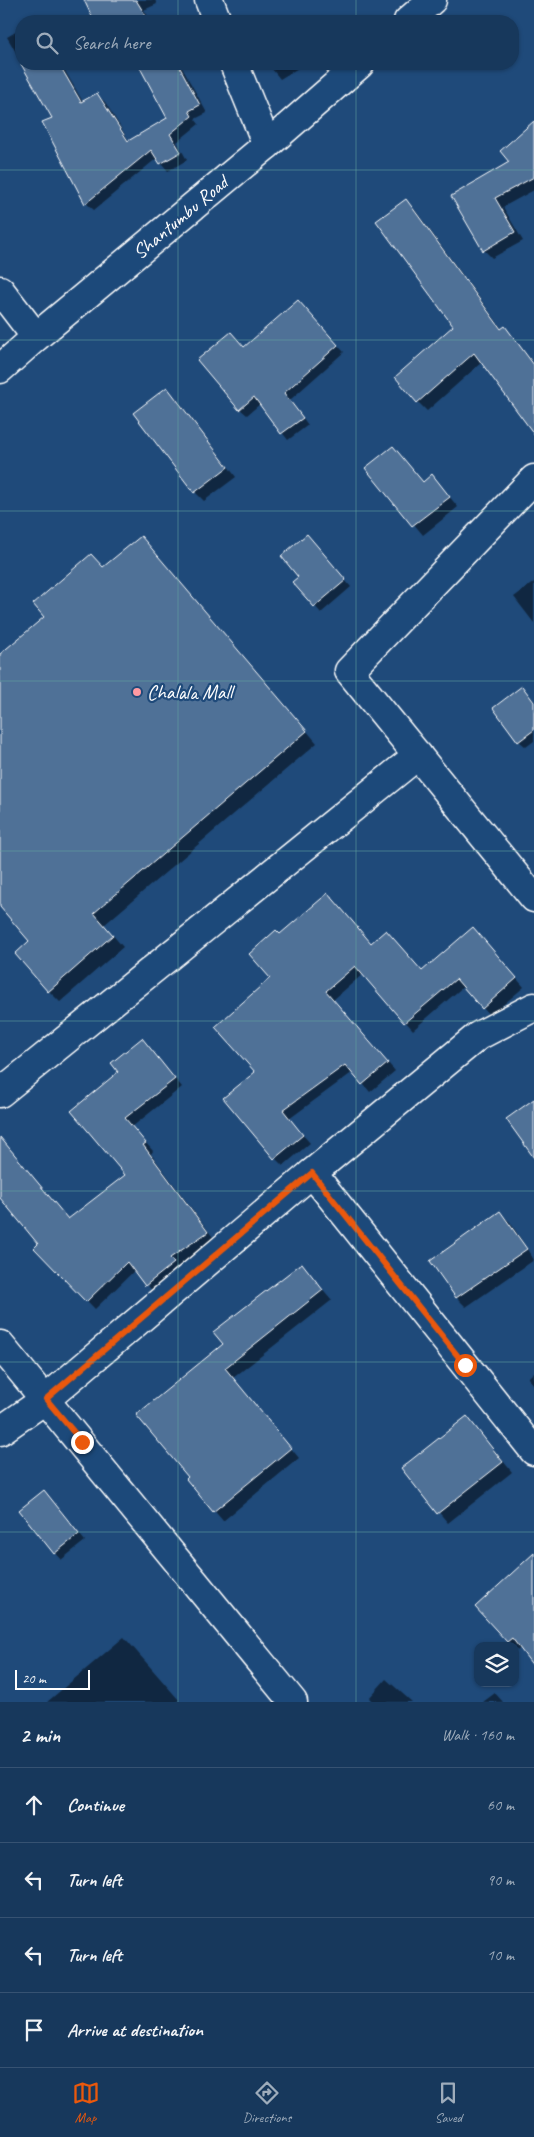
<!DOCTYPE html>
<html lang="en">
<head>
<meta charset="utf-8">
<style>
	:root { --surface:#17385c; --page:#203f62; --text:#f1f3f6; --muted:#9eacbb; --line:#365272; --accent:#ea580c }
	body { margin:0; font-family:Caveat,sans-serif; background:var(--page); color:var(--text) }
	.controls { position:absolute; right:15px; bottom:15px; display:grid; overflow:hidden; border-radius:10px; box-shadow:0 1px 4px #0004 }
	.controls button { width:45px; height:45px; display:grid; place-items:center; padding:0; border:0; border-bottom:1px solid var(--line); background:var(--surface); color:var(--text); font:25px sans-serif }
	.scale { position:absolute; left:15px; bottom:12px; width:75px; box-sizing:border-box; padding-left:5px; border:2px solid #fff; border-top:0; font-size:14px; line-height:18px; white-space:nowrap; color:#fff; -webkit-text-stroke:4px #1f4a7a; paint-order:stroke }
	.stop { position:absolute; width:15px; height:15px; margin:-11px; border:4px solid #ea580c; border-radius:50%; background:#fff }
	.stop.end { background:#ea580c; border-color:#fff; box-shadow:0 1px 5px #0008 }
	.list { margin:0; padding:0; list-style:none }
	h2 { display:flex; justify-content:space-between; align-items:center; height:65px; margin:0; padding:0 20px; font-size:21px }
	h2 small { font-size:16px; font-weight:400; color:var(--muted) }
	.list li { display:grid; grid-template-columns:32px 1fr auto; gap:15px; align-items:center; box-sizing:border-box; height:75px; padding:0 20px; border-top:1px solid var(--line) }
	.list b { display:block; font-size:19px; white-space:nowrap }
	.list em { font-size:16px; font-style:normal; color:var(--muted) }
	.icon { flex:none; width:28px; height:28px; fill:none; stroke:currentColor; stroke-width:2; stroke-linecap:round; stroke-linejoin:round }
	.map { position:relative; flex:none; width:534px; height:1702px; overflow:hidden }
	.search { position:absolute; background:var(--surface); box-shadow:0 1px 4px #0004; left:15px; right:15px; top:15px; height:55px; display:flex; align-items:center; gap:12px; box-sizing:border-box; padding:0 18px; border-radius:20px; color:var(--muted); font-size:19px }
	.sheet { height:365px; background:var(--surface) }
	nav { display:flex; justify-content:space-around; align-items:center; box-sizing:border-box; height:70px; border-top:1px solid var(--line); background:var(--surface); font-size:14px; color:var(--muted) }
	nav a { display:grid; justify-items:center; gap:2px }
	nav .on { color:var(--accent) }
	.map>svg:first-child { display:block }
	.shadow { fill:#0007 }
	.building { fill:#507197; stroke:#fff }
	.lines { fill:none; stroke-linecap:round; stroke-linejoin:round }
	.minor-casing { stroke:#fff; stroke-width:31 }
	.tertiary-casing { stroke:#fff; stroke-width:31 }
	.minor { stroke:#1f4a7a; stroke-width:28 }
	.tertiary { stroke:#1f4a7a; stroke-width:28 }
	.route { stroke:#ea580c; stroke-width:6 }
	.grid { fill:none; stroke:#63a6a1; stroke-width:1; stroke-opacity:0.55 }
	.poi-dot { fill:#ff9aa2; stroke:#1f4a7a; stroke-width:2 }
	.labels { text-anchor:middle; stroke-width:4.5; stroke-linejoin:round; paint-order:stroke }
	.street-label { font-size:20px; fill:#fff; stroke:#1f4a7a }
	.poi-label { font-size:20px; fill:#fff; stroke:#1f4a7a; text-anchor:start }
</style>
</head>
<body>
<div class="map">
<svg width="534" height="1702" viewBox="0 0 534 1702">
	<rect width="100%" height="100%" fill="#1f4a7a"/>
	<filter id="ink" filterUnits="userSpaceOnUse"><feTurbulence type="fractalNoise" baseFrequency=".02" numOctaves="2"/><feDisplacementMap in="SourceGraphic" scale="10" xChannelSelector="R" yChannelSelector="G"/><feConvolveMatrix kernelMatrix="1 2 1 2 8 2 1 2 1" color-interpolation-filters="sRGB"/></filter>
	<g filter="url(#ink)">
		<g class="shadow">
			<path d="M86,0H155L157,4L144,10L151,21H96Z"/>
			<path d="M282,15L288,21H272Z"/>
			<path d="M21,29V61L7,37Z"/>
			<path d="M23,64H61L83,102L97,95L105,102L129,141L168,118L139,64H180L207,113L195,119L199,124L177,142L187,160L168,171L157,158L94,210L86,203L70,171L79,164Z"/>
			<path d="M268,64H305L280,79Z"/>
			<path d="M534,122V190L503,207L523,241L492,258L484,250L453,196L511,162Z"/>
			<path d="M406,201L415,210L502,329L505,328L513,337L534,364V429L482,362L427,411L418,402L455,326Z"/>
			<path d="M304,308L344,352L290,400L308,425L288,440L260,404L247,415L240,409L245,349Z"/>
			<path d="M167,389L176,398L236,477L204,501L195,492Z"/>
			<path d="M393,447L424,483L432,476L458,507L423,535L367,468Z"/>
			<path d="M313,542L351,587L321,613L294,582L300,577Z"/>
			<path d="M152,549L317,743L104,925L123,947L60,1002L49,991L31,941L0,905V656L104,568Z"/>
			<path d="M534,582V623L514,597Z"/>
			<path d="M522,687L534,701V741L526,747L519,741Z"/>
			<path d="M336,902L372,944L423,972L481,937L524,987L490,1016L464,986L413,1030L363,974L333,1000L395,1071L370,1092L353,1072L289,1119L310,1143L283,1166L275,1158L257,1072L272,978L280,936Z"/>
			<path d="M142,1039L182,1087L132,1127L153,1151L151,1154L215,1240L177,1267L181,1272L154,1293L135,1270L95,1309L36,1248L40,1245L0,1196V1158L9,1150L69,1220L127,1175L119,1072Z"/>
			<path d="M500,1213L510,1222L534,1260L466,1307L457,1298L432,1261Z"/>
			<path d="M302,1265L332,1300L233,1378L299,1458L223,1521L187,1479L190,1477L225,1345Z"/>
			<path d="M534,1372V1385L528,1378Z"/>
			<path d="M467,1417L512,1472L448,1523L402,1469Z"/>
			<path d="M50,1498L85,1541L61,1560L55,1553Z"/>
			<path d="M534,1555V1635L517,1651L515,1646H512L477,1607Z"/>
			<path d="M124,1637L179,1700L176,1702H47Z"/>
			<path d="M386,1679L412,1702H373L369,1698Z"/>
			<path d="M495,1693L503,1702H483Z"/>
		</g>
		<g class="building">
			<path d="M84,0H136L149,21H94Z"/>
			<path d="M21,64H59L81,102L97,93L128,141L167,118L138,64H178L200,105L189,111L192,116L170,134L181,152L160,164L151,150L85,204L42,122L52,118Z"/>
			<path d="M534,121V177L495,198L515,232L483,251L451,196L509,162L500,151Z"/>
			<path d="M406,199L501,329L505,326L534,365V434L474,353L417,403L395,377L453,326L376,221Z"/>
			<path d="M298,300L338,345L284,393L303,418L281,434L254,397L239,410L197,360L231,332L244,347Z"/>
			<path d="M167,387L228,467L194,493L133,413Z"/>
			<path d="M393,446L423,482L432,474L450,497L412,526L365,468Z"/>
			<path d="M307,534L346,580L314,607L292,582L298,577L281,556Z"/>
			<path d="M141,536L307,731L94,913L113,935L48,992L15,954L29,941L0,907V654L44,617L33,604L91,554L103,567Z"/>
			<path d="M522,686L534,702V730L518,742L493,708Z"/>
			<path d="M328,893L371,943L386,930L422,971L473,927L517,978L482,1009L456,979L404,1023L355,966L326,991L388,1063L362,1085L345,1065L283,1110L303,1135L274,1159L223,1098L255,1072L215,1027L270,978L249,954L276,930L280,934Z"/>
			<path d="M142,1038L175,1079L125,1118L146,1143L143,1145L208,1232L170,1258L174,1263L145,1286L127,1262L86,1302L34,1248L38,1244L0,1198V1137L68,1219L125,1175L71,1111L118,1072L111,1063Z"/>
			<path d="M534,1099V1158L506,1119Z"/>
			<path d="M500,1211L527,1249L456,1298L430,1261Z"/>
			<path d="M302,1263L323,1290L225,1368L291,1448L213,1512L186,1479L188,1477L136,1415L223,1344L213,1332Z"/>
			<path d="M467,1416L503,1462L437,1514L401,1468Z"/>
			<path d="M44,1490L79,1534L54,1554L19,1510Z"/>
			<path d="M534,1553V1667L512,1638L507,1642L475,1607Z"/>
		</g>
		<g class="lines">
			<g class="minor-casing">
				<g id="minor">
					<path d="M209,0L217,21"/>
					<path d="M234,64L267,145"/>
					<path d="M0,290L36,337"/>
					<path d="M534,479L349,671L534,898"/>
					<path d="M0,1093L418,755"/>
					<path d="M312,1173L478,1036L534,1007"/>
					<path d="M0,1345L293,1702"/>
					<path d="M0,1431L46,1399L312,1173L534,1451"/>
				</g>
			</g>
			<g class="tertiary-casing">
				<g id="tertiary">
					<path d="M408,21L432,0"/>
					<path d="M0,369L36,337L267,145L360,64"/>
				</g>
			</g>
			<use href="#minor" class="minor"/>
			<use href="#tertiary" class="tertiary"/>
		</g>
	</g>
	<g class="lines" filter="url(#ink)">
		<path class="route" d="M82,1442L46,1399L312,1173L465,1365"/>
	</g>
	<path class="grid" d="M178,0V21M356,0V21M178,64V1702M356,64V1702M0,170H534M0,340H534M0,511H534M0,681H534M0,851H534M0,1021H534M0,1191H534M0,1362H534M0,1532H534"/>
	<circle class="poi-dot" cx="137" cy="692" r="5"/>
	<g class="labels">
		<g class="street-label">
			<text transform="translate(180 217) rotate(-40)" y="7">Shantumbu Road</text>
		</g>
		<g class="poi-label">
			<text x="147" y="699">Chalala Mall</text>
		</g>
	</g>
</svg>
<div class="controls">
<button><svg class="icon" aria-label="layers" viewBox="0 0 24 24"><path d="M12 4l9 5-9 5-9-5zM3 14l9 5 9-5"/></svg></button>
</div>
<div class="scale">20 m</div>
<div class="stop" style="left:465px;top:1365px"></div>
<div class="stop end" style="left:82px;top:1442px"></div>
<div class="search"><svg class="icon" aria-label="search" viewBox="0 0 24 24"><circle cx="10" cy="10" r="6"/><path d="M15 15l6 6"/></svg>Search here</div>
</div>
<section class="sheet">
<h2>2 min<small>Walk · 160 m</small></h2>
<ul class="list">
<li><svg class="icon" aria-label="ahead" viewBox="0 0 24 24"><path d="M12 20V5M6 11l6-6 6 6"/></svg><div><b>Continue</b></div><em>60 m</em></li>
<li><svg class="icon" aria-label="left" viewBox="0 0 24 24"><path d="M17 20v-9H6M10 6l-5 5 5 5"/></svg><div><b>Turn left</b></div><em>90 m</em></li>
<li><svg class="icon" aria-label="left" viewBox="0 0 24 24"><path d="M17 20v-9H6M10 6l-5 5 5 5"/></svg><div><b>Turn left</b></div><em>10 m</em></li>
<li><svg class="icon" aria-label="arrive" viewBox="0 0 24 24"><path d="M6 21V4h12l-3 4 3 4H6"/></svg><div><b>Arrive at destination</b></div></li>
</ul>
</section>
<nav>
<a class="on"><svg class="icon" aria-label="map" viewBox="0 0 24 24"><path d="M3 6l6-2 6 2 6-2v14l-6 2-6-2-6 2zM9 4v14M15 6v14"/></svg>Map</a>
<a><svg class="icon" aria-label="directions" viewBox="0 0 24 24"><path d="M12 3l9 9-9 9-9-9zM9 14v-3h6M13 9l2 2-2 2"/></svg>Directions</a>
<a><svg class="icon" aria-label="saved" viewBox="0 0 24 24"><path d="M7 4h10v16l-5-4-5 4z"/></svg>Saved</a>
</nav>
</body>
</html>
